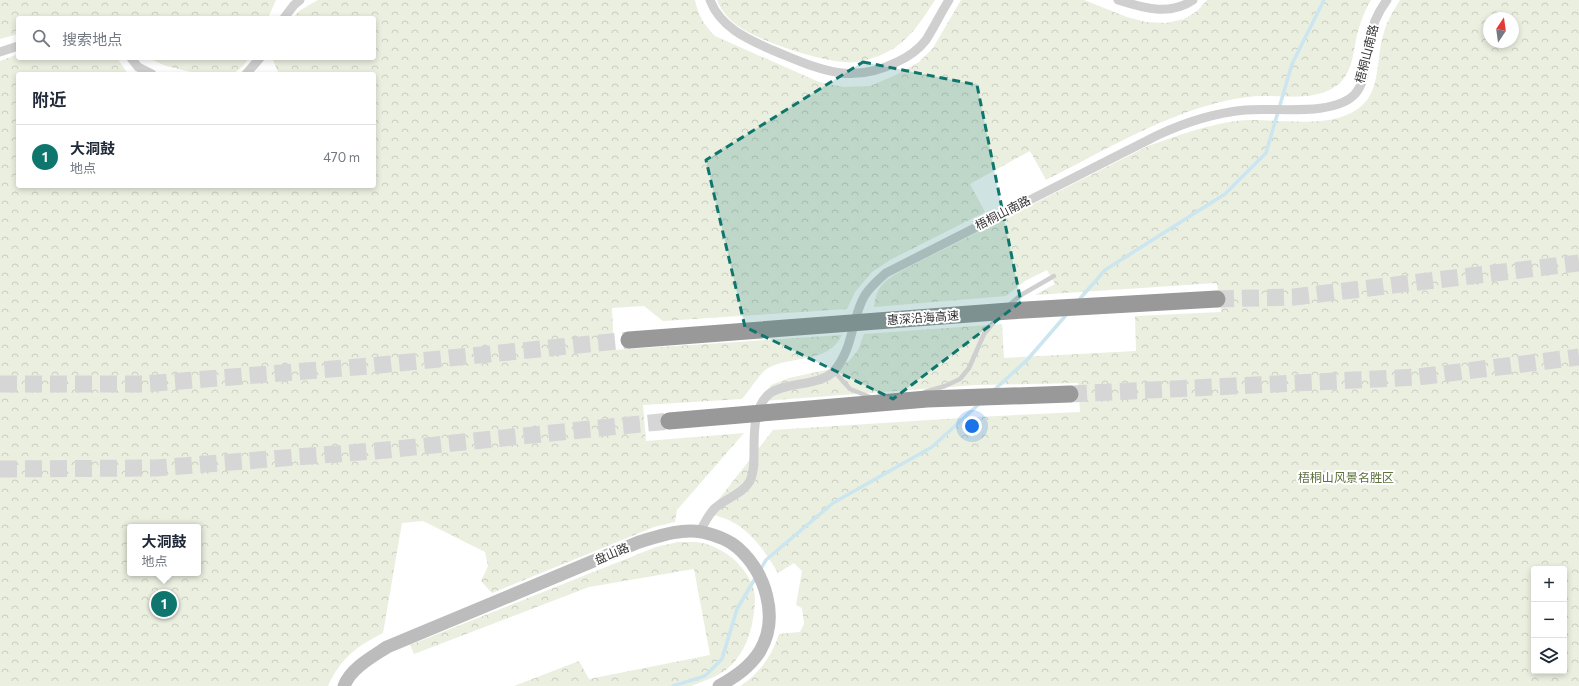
<!DOCTYPE html>
<html lang="zh">
<head>
<meta charset="utf-8">
<style>
	:root { --surface:#fff; --page:#f6f6f7; --text:#1f2937; --muted:#747a83; --line:#e0e1e3; --accent:#0f766e }
	body { margin:0; font-family:Commissioner,"Noto Sans SC",sans-serif; background:var(--page); color:var(--text) }
	.controls { position:absolute; right:12px; bottom:12px; display:grid; overflow:hidden; border-radius:4px; box-shadow:0 2px 6px #0003 }
	.controls button { width:36px; height:36px; display:grid; place-items:center; padding:0; border:0; border-bottom:1px solid var(--line); background:var(--surface); color:var(--text); font:20px sans-serif }
	.compass { position:absolute; left:1483px; top:12px; width:36px; height:36px; border-radius:50%; background:var(--surface); box-shadow:0 2px 6px #0003; rotate:13deg }
	.you { position:absolute; left:972px; top:426px; width:14px; height:14px; margin:-10px; border:3px solid #fff; border-radius:50%; background:#1a73e8; box-shadow:0 0 0 6px #1a73e833 }
	.badge { display:grid; place-items:center; width:26px; height:26px; border-radius:50%; background:var(--accent); color:#fff; font-size:13px; font-weight:700 }
	.pin { position:absolute; translate:-50% -50%; border:2px solid #fff; box-shadow:0 1px 4px #0006 }
	.popup { position:absolute; left:127px; top:524px; width:74px; height:52px; box-sizing:border-box; display:grid; place-content:center; border-radius:4px; background:var(--surface); filter:drop-shadow(0 1px 3px #0005); font-size:13px; white-space:nowrap; color:var(--muted) }
	.popup b { font-size:15px; color:var(--text) }
	.popup::after { content:''; position:absolute; left:50%; top:100%; margin-left:-8px; border:8px solid transparent; border-top-color:var(--surface) }
	.list { margin:0; padding:0; list-style:none }
	h2 { display:flex; justify-content:space-between; align-items:center; height:52px; margin:0; padding:0 16px; font-size:17px }
	h2 small { font-size:13px; font-weight:400; color:var(--muted) }
	.list li { display:grid; grid-template-columns:26px 1fr auto; gap:12px; align-items:center; box-sizing:border-box; height:64px; padding:0 16px; border-top:1px solid var(--line) }
	.list b { display:block; font-size:15px; white-space:nowrap }
	.list p { margin:0; font-size:13px; white-space:nowrap; color:var(--muted) }
	.list em { font-size:13px; font-style:normal; color:var(--muted) }
	.icon { flex:none; width:22px; height:22px; fill:none; stroke:currentColor; stroke-width:2; stroke-linecap:round; stroke-linejoin:round }
	.map { position:relative; flex:none; width:1579px; height:686px; overflow:hidden }
	.search { position:absolute; background:var(--surface); box-shadow:0 2px 6px #0003; left:16px; top:16px; width:360px; height:44px; display:flex; align-items:center; gap:10px; box-sizing:border-box; padding:0 14px; border-radius:4px; color:var(--muted); font-size:15px }
	.panel { position:absolute; background:var(--surface); box-shadow:0 2px 6px #0003; left:16px; top:72px; width:360px; height:116px; border-radius:4px }
	.map>svg:first-child { display:block }
	.forest { fill:url(#forest-crowns); fill-rule:evenodd }
	.lines { fill:none; stroke-linecap:round; stroke-linejoin:round }
	.stream { stroke:#cce6ef; stroke-width:3.5 }
	.highway-tunnel { stroke:#d6d6d6; stroke-width:17; stroke-dasharray:17 8; stroke-linecap:butt }
	.lane { stroke:#cfcfcf; stroke-width:4.5 }
	.street { stroke:#cfcfcf; stroke-width:9 }
	.secondary { stroke:#bcbcbc; stroke-width:13 }
	.highway-bridge { stroke:#999; stroke-width:17 }
	.marked { fill:#0f766e; fill-opacity:0.2; stroke:#0f766e; stroke-width:3; stroke-dasharray:8 5; stroke-linejoin:round }
	.labels { text-anchor:middle; stroke-width:4; stroke-linejoin:round; paint-order:stroke }
	.street-label { font-size:12px; fill:#323232; stroke:#fff }
	.park-label { font-size:12px; fill:#5c713c; stroke:#fff }
</style>
</head>
<body>
<div class="map">
<svg width="1579" height="686" viewBox="0 0 1579 686">
	<defs>
		<pattern id="forest-crowns" width="20" height="18" patternUnits="userSpaceOnUse"><rect width="20" height="18" fill="#eaefe0"/><path d="M2 6a3 3 0 1 1 6 0M12 15a3 3 0 1 1 6 0" fill="none" stroke="#c9cdc1"/></pattern>
	</defs>
	<rect width="100%" height="100%" fill="#fff"/>
	<g class="forest">
		<path d="M0,0H276L268,18H18V34L0,39Z"/>
		<path d="M318,0H695C698,15 704,25 715,36L819,82L844,87L870,86L896,75L919,62L933,48L961,0H1084L1127,17L1146,22L1166,23L1184,19L1197,11L1207,0H1371C1365,10 1361,20 1358,31C1353,49 1354,70 1339,84C1318,101 1288,96 1263,96C1252,96 1240,98 1229,100C1164,114 1106,150 1046,180L1030,151L970,184L985,212L890,260L872,272L855,292L847,309L663,321L644,306L612,308L614,350L842,335C828,364 793,355 768,368C760,373 749,391 742,399L643,405L646,441L744,433L677,510L675,522L654,527L492,593L481,581L488,566L485,552L423,521L402,523L383,633C357,646 340,659 328,686H0V61L18,54V58H117L128,74H18V186H374V74H279L272,58H374V18H293L299,11ZM130,527H198V573H130Z"/>
		<path d="M717,0H935C922,20 908,43 885,53C877,57 865,61 856,62C831,66 758,41 738,26C728,19 721,10 717,0Z"/>
		<path d="M1400,0H1579V686H740C759,674 772,656 779,634L800,632L804,624L802,608L796,605L802,571L794,563L778,573C767,555 755,536 736,524C728,519 717,516 708,513L773,430L977,417L1080,412L1078,383L976,385L762,401L765,393L771,385L789,378L835,368L849,361L858,350L864,334L1002,324L1004,358L1136,351L1135,316L1221,312L1217,283L1035,295L1055,284L1047,270L1025,281L1006,296L874,307C877,283 887,279 907,268L1148,146C1177,136 1206,125 1236,121C1275,116 1339,135 1367,100C1380,84 1377,52 1384,32C1387,21 1394,10 1400,0ZM1489,18H1513V42H1489ZM1534,569H1564V671H1534Z"/>
		<path d="M148,58H249L243,66L233,74H199L166,66Z"/>
		<path d="M678,542C684,542 690,542 696,542C721,545 745,564 753,587C757,598 754,613 752,624C749,640 740,659 727,669C719,676 701,682 691,686H514L579,661L589,679L710,655L694,569L589,587L414,654L410,645L656,547Z"/>
	</g>
	<g class="lines">
		<g class="stream">
			<path d="M1078,301L1105,270L1225,194L1266,153L1292,64L1324,0"/>
			<path d="M993,391L1027,360L1067,314"/>
			<path d="M760,570L766,560L833,503L932,447L979,404"/>
			<path d="M673,686L705,676L722,659L737,609L756,577"/>
		</g>
		<g class="highway-tunnel">
			<path d="M1217,299L1294,297L1579,263"/>
			<path d="M0,384H143L370,366L629,340"/>
			<path d="M1070,394L1418,377L1579,357"/>
			<path d="M0,469L156,468L386,450L669,421"/>
		</g>
		<g class="lane">
			<path d="M1008,306L1021,295L1054,276"/>
			<path d="M834,371L850,389L870,397"/>
			<path d="M925,392L945,386L960,379L969,368L984,334L998,317"/>
		</g>
		<g class="street">
			<path d="M710,0C720,27 747,39 772,50C817,68 849,86 897,62C908,57 919,49 926,40C934,27 941,13 949,0"/>
			<path d="M1118,0C1143,8 1170,16 1193,0"/>
			<path d="M284,18L294,5L300,0"/>
			<path d="M0,52L18,46"/>
			<path d="M131,58L138,67L152,74"/>
			<path d="M246,74L260,58"/>
			<path d="M700,532C704,523 708,516 714,509C725,498 742,495 750,481C754,472 754,463 754,454C754,434 753,408 769,394C784,382 821,386 834,371C854,348 851,318 865,295C871,286 878,280 886,273L1158,135C1186,122 1214,113 1245,110C1274,107 1334,117 1355,94C1367,80 1365,61 1368,45C1371,29 1377,13 1387,0"/>
		</g>
		<path class="secondary" d="M344,686C351,668 372,657 387,647L639,542C659,536 681,528 702,532C715,535 728,539 738,548C765,572 780,617 760,651C750,667 735,677 719,686"/>
		<g class="highway-bridge">
			<path d="M629,340L1009,311L1217,299"/>
			<path d="M669,421L927,399L1070,394"/>
		</g>
	</g>
	<path class="marked" d="M863,62L977,85L1021,302L893,399L745,327L706,160Z"/>
	<g class="labels">
		<g class="street-label">
			<text transform="translate(1367 54) rotate(-76)" y="4">梧桐山南路</text>
			<text transform="translate(1003 213) rotate(-27)" y="4">梧桐山南路</text>
			<text transform="translate(923 318) rotate(-4)" y="4">惠深沿海高速</text>
			<text transform="translate(612 554) rotate(-23)" y="4">盘山路</text>
		</g>
		<g class="park-label">
			<text x="1346" y="482">梧桐山风景名胜区</text>
		</g>
	</g>
</svg>
<div class="controls">
<button>+</button>
<button>−</button>
<button><svg class="icon" aria-label="layers" viewBox="0 0 24 24"><path d="M12 4l9 5-9 5-9-5zM3 14l9 5 9-5"/></svg></button>
</div>
<svg class="compass" viewBox="-18 -18 36 36"><path d="M0-13l5 13h-10z" fill="#e53935"/><path d="M0 13l5-13h-10z" fill="#747a83"/></svg>
<div class="you"></div>
<div class="pin badge" style="left:164px;top:604px">1</div>
<div class="popup"><b>大洞鼓</b>地点</div>
<div class="search"><svg class="icon" aria-label="search" viewBox="0 0 24 24"><circle cx="10" cy="10" r="6"/><path d="M15 15l6 6"/></svg>搜索地点</div>
<section class="panel">
<h2>附近<small></small></h2>
<ul class="list">
<li><span class="badge">1</span><div><b>大洞鼓</b><p>地点</p></div><em>470 m</em></li>
</ul>
</section>
</div>
</body>
</html>
